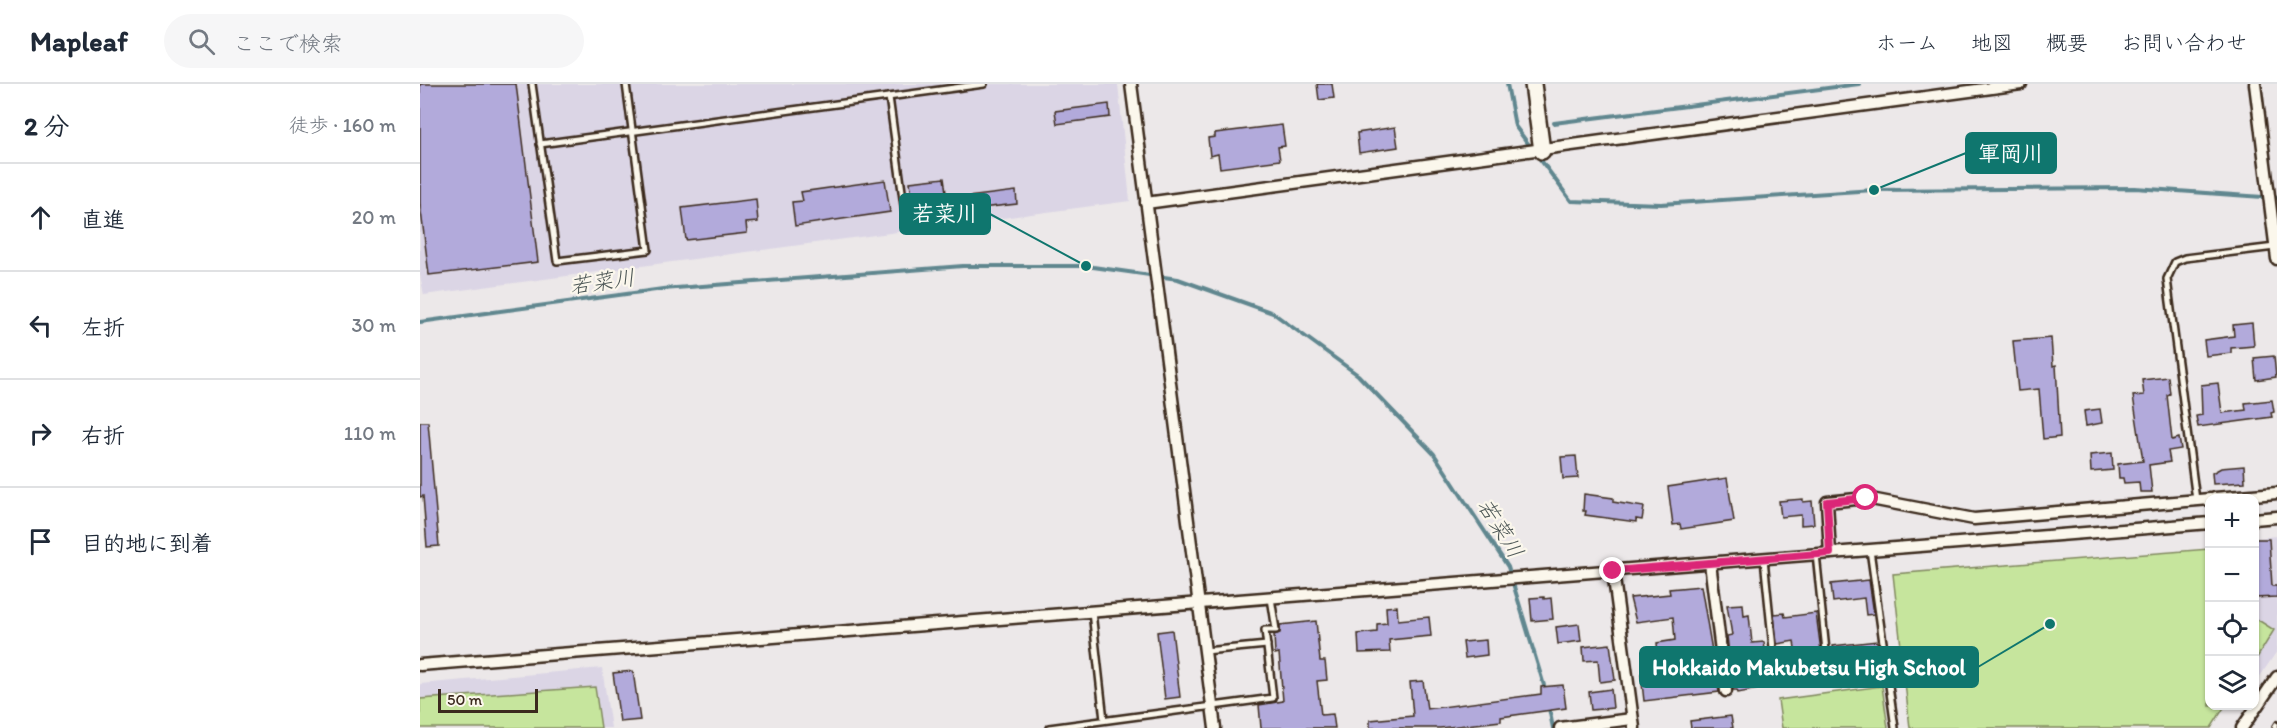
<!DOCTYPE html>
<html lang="ja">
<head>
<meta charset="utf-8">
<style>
	:root { --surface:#fff; --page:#f6f6f7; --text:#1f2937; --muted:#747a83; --line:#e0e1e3 }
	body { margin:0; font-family:Itim,"Klee One",sans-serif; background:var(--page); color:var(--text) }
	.controls { position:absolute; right:18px; bottom:18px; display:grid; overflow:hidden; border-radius:12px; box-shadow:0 2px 4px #0004 }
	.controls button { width:54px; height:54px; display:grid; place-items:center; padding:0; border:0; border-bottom:2px solid var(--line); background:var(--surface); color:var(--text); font:30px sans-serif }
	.scale { position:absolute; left:18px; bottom:15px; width:100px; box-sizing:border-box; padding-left:6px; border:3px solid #3b2a1e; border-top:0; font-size:16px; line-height:21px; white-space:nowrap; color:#3b2a1e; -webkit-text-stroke:4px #fbf7ec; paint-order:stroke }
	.stop { position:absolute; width:18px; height:18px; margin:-14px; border:4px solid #db2777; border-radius:50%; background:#fff }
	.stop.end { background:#db2777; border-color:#fff; box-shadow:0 2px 6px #0008 }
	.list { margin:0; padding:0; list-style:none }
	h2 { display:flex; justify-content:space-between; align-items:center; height:78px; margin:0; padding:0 24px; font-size:26px }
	h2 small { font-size:20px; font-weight:400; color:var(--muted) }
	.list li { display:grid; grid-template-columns:39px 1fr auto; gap:18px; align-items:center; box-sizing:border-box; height:108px; padding:0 24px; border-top:2px solid var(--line) }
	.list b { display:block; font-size:22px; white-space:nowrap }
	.list em { font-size:20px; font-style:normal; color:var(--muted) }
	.icon { flex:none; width:33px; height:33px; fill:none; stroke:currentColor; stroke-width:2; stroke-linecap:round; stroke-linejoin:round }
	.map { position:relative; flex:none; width:1857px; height:644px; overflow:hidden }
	header { display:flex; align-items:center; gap:36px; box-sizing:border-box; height:84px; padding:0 30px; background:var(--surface); border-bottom:2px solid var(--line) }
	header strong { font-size:28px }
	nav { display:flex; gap:33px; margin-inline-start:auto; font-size:21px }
	.search { width:420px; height:54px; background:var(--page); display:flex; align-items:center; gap:15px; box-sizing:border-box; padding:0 21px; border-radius:33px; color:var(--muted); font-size:22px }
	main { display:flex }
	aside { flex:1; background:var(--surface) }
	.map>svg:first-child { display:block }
	.built { fill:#dbd5e5 }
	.green { fill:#c6e59d; stroke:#80885e; stroke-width:1.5 }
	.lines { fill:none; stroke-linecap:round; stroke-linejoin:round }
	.stream { stroke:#61878f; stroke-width:4 }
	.building { fill:#b2aadb; stroke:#3b2a1e; stroke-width:1.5 }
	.lane-casing { stroke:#3b2a1e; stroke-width:10 }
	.street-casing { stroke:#3b2a1e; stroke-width:15 }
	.secondary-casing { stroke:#3b2a1e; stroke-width:20 }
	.lane { stroke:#fbf7ec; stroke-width:5 }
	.street { stroke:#fbf7ec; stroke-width:10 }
	.secondary { stroke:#fbf7ec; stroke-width:15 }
	.rail-casing { stroke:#3b2a1e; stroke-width:6 }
	.rail { stroke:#fbf7ec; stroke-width:4; stroke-dasharray:11; stroke-linecap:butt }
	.route { stroke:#db2777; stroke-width:8 }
	.labels { text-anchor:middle; stroke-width:4.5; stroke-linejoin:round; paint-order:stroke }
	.water-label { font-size:22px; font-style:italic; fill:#4e5857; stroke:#fbf7ec }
	.leader { fill:none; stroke:#0f766e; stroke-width:2 }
	.callout-dot { fill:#0f766e; stroke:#fbf7ec; stroke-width:2 }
	.callout { fill:#0f766e; stroke:#0f766e; stroke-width:2 }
	.callout-label { font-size:22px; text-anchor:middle; font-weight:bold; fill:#fff }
</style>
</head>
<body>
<header>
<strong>Mapleaf</strong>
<div class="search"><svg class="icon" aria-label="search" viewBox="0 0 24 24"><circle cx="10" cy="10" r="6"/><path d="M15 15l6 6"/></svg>ここで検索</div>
<nav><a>ホーム</a><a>地図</a><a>概要</a><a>お問い合わせ</a></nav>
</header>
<main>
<aside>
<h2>2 分<small>徒歩 · 160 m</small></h2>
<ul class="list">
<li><svg class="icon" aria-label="ahead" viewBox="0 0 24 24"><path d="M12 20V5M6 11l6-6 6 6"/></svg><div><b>直進</b></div><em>20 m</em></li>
<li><svg class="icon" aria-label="left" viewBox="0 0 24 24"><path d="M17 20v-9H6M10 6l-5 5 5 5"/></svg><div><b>左折</b></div><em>30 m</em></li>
<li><svg class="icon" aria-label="right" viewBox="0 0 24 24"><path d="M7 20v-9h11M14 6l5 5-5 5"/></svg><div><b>右折</b></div><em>110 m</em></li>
<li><svg class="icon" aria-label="arrive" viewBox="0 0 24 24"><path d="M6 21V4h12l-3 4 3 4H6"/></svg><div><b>目的地に到着</b></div></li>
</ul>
</aside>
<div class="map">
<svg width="1857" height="644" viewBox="0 0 1857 644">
	<rect width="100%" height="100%" fill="#ece8e9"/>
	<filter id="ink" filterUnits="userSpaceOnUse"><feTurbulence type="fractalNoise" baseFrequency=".0167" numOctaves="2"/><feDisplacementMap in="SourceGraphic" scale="12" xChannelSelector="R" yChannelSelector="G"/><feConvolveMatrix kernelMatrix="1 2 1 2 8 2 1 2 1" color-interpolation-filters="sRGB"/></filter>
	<g filter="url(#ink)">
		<g class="built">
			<path d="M0,0H698L710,117L4,211L0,191Z"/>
			<path d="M1857,452V567L1835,600V454Z"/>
			<path d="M182,584L191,644H0V600Z"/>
		</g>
		<g class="green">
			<path d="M1789,465L1790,622H1805L1791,644H1490L1473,490Z"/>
			<path d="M1835,534L1854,546L1835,577Z"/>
			<path d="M1462,602L1468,644H1362L1358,616Z"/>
			<path d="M175,603L181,644H0V615Z"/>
		</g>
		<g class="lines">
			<g class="stream">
				<path d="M1087,0L1095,42L1112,65"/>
				<path d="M1134,39L1439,0"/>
				<path d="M1117,71L1151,117L1241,120L1454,106L1715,104L1857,114"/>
				<path d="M0,238L243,205L543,182H666L758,195L853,229L938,291L1014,370L1088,483L1126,608"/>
				<path d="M1129,624L1133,644"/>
			</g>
		</g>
		<g class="building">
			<path d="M0,0H96L118,178L9,191L0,119Z"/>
			<path d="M897,0H912L914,14L899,16Z"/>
			<path d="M689,20L690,33L637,40L635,27Z"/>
			<path d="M862,41L865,62L858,63L860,76L800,84L798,70L790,72L788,54L795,53V49Z"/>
			<path d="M975,43L978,63L939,69L937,49Z"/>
			<path d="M524,94L528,123L494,127L490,98Z"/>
			<path d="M465,96L470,128L375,142L372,118L383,117L381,108Z"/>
			<path d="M596,107L597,120L561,124L562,129L551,130L550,126L541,127L540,114Z"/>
			<path d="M336,115L338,138L326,139L327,149L266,156L262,124Z"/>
			<path d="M1832,239L1834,262L1811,264V269L1786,272L1784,256L1814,252L1813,241Z"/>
			<path d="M1631,254L1633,282L1636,281L1640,353L1623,355L1619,305L1598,307L1593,257Z"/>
			<path d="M1854,272L1856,293L1836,296L1834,274Z"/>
			<path d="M1748,293L1750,310L1747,311L1752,356L1759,354L1761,365L1748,367L1750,378L1729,381L1732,408H1720L1719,398L1704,399L1703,394H1699L1698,380L1723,377L1713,312L1724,311L1722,296Z"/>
			<path d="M1798,299L1802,329L1826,326L1825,319L1852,316L1854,328L1851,329L1852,333L1778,343L1776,332L1782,331L1781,301Z"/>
			<path d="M1680,325L1682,339L1666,342L1664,327Z"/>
			<path d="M0,338H8L19,462L7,463L3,412L0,413Z"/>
			<path d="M1692,369L1693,386L1671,388L1670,371Z"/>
			<path d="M1156,372L1158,394L1143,395L1141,373Z"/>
			<path d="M1824,382L1825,398L1793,400L1792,389L1801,384Z"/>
			<path d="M1307,394L1314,437L1261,445L1260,440L1253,441L1248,403Z"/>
			<path d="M1164,410L1193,414V418L1224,423L1222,436L1216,435V438L1165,431L1166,427H1163Z"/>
			<path d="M1383,415V418L1392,417L1394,440L1381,441V431L1361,433L1359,417Z"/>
			<path d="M1834,455H1849L1852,502H1857V513L1834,514Z"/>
			<path d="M1449,496L1454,530L1446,531L1444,514L1413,518L1411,500Z"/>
			<path d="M1281,502L1299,608L1224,617L1221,590H1224L1223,579L1227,578L1226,572L1238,570L1237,559L1255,556L1253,533L1216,538L1210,514L1250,510L1249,505Z"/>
			<path d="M1124,513V515L1131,514L1133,535L1112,537L1110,514Z"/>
			<path d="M1323,520L1324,532L1329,531L1332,559L1344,558L1350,603L1318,609L1317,606H1313L1307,552L1312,551L1307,521Z"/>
			<path d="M977,522L978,536L1009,533L1011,552L969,556L970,568L939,569L938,550L957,548V540L967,539L966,523Z"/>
			<path d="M1364,529L1365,533L1396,529L1401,567L1376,571L1374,557L1357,560L1354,530Z"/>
			<path d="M896,537L900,577H905L907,596L897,597L901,631L913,630L915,644H841L839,621L863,617L859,569L855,570L854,551L860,549V541Z"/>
			<path d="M1159,540L1161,557L1138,560L1136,543Z"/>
			<path d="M752,546L760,613L745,615L737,548Z"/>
			<path d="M1066,556L1067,571L1045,574L1043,558Z"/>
			<path d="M1457,557L1459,573L1414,578L1413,562Z"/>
			<path d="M1190,560L1195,596L1180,598L1178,576L1164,577L1163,563Z"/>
			<path d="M213,587L220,636L200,638L193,589Z"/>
			<path d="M1003,597L1007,625L1121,610V603L1143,601L1146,624L1081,633V637L1020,644H950V636L993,632L990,598Z"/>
			<path d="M1191,605L1193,624L1171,626L1169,608Z"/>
			<path d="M1311,632L1313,644H1271L1270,637Z"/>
		</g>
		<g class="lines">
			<g class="lane-casing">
				<g id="lane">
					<path d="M112,0L137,177L228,166L206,0"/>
					<path d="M469,13L485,129"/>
					<path d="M120,60L564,0"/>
					<path d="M1776,416L1747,195L1755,178L1765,174L1855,163"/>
					<path d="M1450,466L1475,644"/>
					<path d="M1396,470L1408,586L1467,580"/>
					<path d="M1344,475L1356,594"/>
					<path d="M672,528L684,636"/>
					<path d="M785,567L847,561"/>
					<path d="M629,644L853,614L845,546H856L851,514"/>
				</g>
			</g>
			<g class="street-casing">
				<g id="street">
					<path d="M711,0L795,644"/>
					<path d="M1835,0L1857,175"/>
					<path d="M726,119L1601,0"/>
					<path d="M1795,414L1857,409"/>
					<path d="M1834,435L1857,433"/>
					<path d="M1410,469L1407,418L1446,414L1554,435L1790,415"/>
					<path d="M1290,479L1306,607"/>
					<path d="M1193,487L1214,644"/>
					<path d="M0,581L1790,439"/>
					<path d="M1140,644L1212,635"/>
					<path d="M1822,644L1857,593"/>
				</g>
			</g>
			<g class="secondary-casing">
				<path id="secondary" d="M1113,0L1122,67"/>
			</g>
			<use href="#lane" class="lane"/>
			<use href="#street" class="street"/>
			<use href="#secondary" class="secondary"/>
			<g class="rail-casing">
				<path id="rail" d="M1854,644L1857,639"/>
			</g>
			<use href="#rail" class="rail"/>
		</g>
	</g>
	<g class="lines" filter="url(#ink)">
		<path class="route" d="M1193,487L1410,469L1407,418L1446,414"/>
	</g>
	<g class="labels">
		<g class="water-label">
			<text transform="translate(182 197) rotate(-8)" y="8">若菜川</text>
			<text transform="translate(1081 444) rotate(58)" y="8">若菜川</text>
		</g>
	</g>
	<path class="leader" d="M1454 106L1546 69M666 182L570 130M1630 540L1558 583"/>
	<g class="callout-dot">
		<circle cx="1454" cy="106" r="6"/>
		<circle cx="666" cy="182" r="6"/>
		<circle cx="1630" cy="540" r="6"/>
	</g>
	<g class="callout">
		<rect x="1546" y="49" width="90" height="40" rx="6"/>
		<rect x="480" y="110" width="90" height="40" rx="6"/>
		<rect x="1220" y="563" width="338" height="40" rx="6"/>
	</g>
	<g class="callout-label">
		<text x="1591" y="77">軍岡川</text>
		<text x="525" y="137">若菜川</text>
		<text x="1389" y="591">Hokkaido Makubetsu High School</text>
	</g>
</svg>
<div class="controls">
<button>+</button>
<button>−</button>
<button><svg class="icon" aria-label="locate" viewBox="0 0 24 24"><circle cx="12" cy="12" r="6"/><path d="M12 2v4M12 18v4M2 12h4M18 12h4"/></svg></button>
<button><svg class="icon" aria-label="layers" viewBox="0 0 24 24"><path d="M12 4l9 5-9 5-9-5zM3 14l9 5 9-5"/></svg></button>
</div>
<div class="scale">50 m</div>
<div class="stop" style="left:1446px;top:414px"></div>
<div class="stop end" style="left:1193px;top:487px"></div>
</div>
</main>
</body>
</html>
